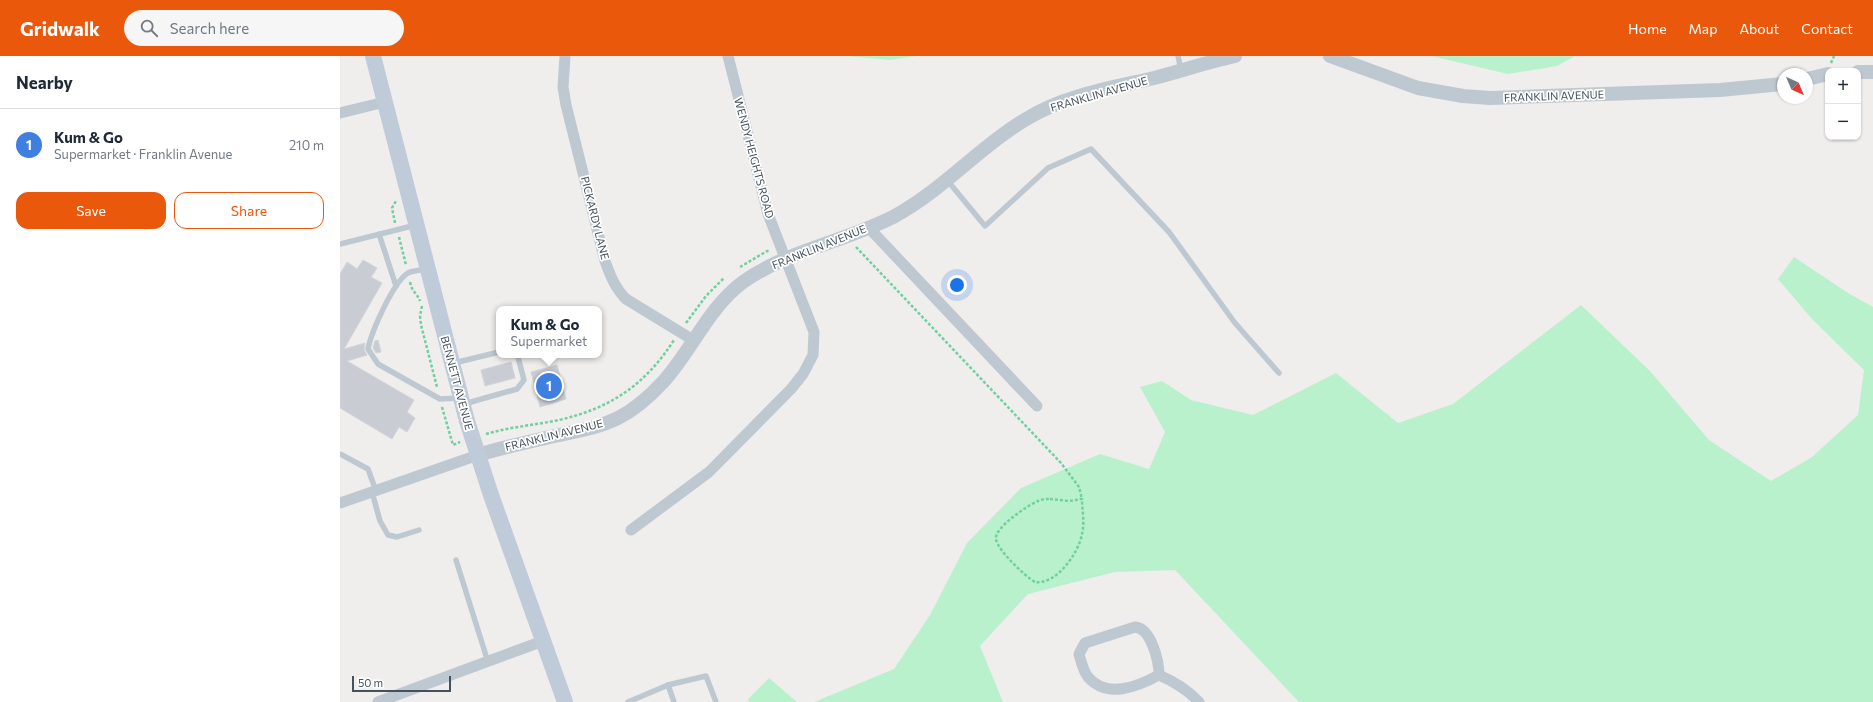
<!DOCTYPE html>
<html lang="en">
<head>
<meta charset="utf-8">
<style>
	:root { --surface:#fff; --page:#f6f6f7; --text:#1f2937; --muted:#747a83; --line:#e0e1e3; --accent:#ea580c }
	body { margin:0; font-family:Commissioner,sans-serif; background:var(--page); color:var(--text) }
	.controls { position:absolute; right:12px; top:12px; display:grid; overflow:hidden; border-radius:8px; box-shadow:0 1px 3px #0004 }
	.controls button { width:36px; height:36px; display:grid; place-items:center; padding:0; border:0; border-bottom:1px solid var(--line); background:var(--surface); color:var(--text); font:20px sans-serif }
	.compass { position:absolute; left:1437px; top:12px; width:36px; height:36px; border-radius:50%; background:var(--surface); box-shadow:0 1px 3px #0004; rotate:136deg }
	.scale { position:absolute; left:12px; bottom:10px; width:99px; box-sizing:border-box; padding-left:4px; border:2px solid #45515c; border-top:0; font-size:11px; line-height:14px; white-space:nowrap; color:#45515c; -webkit-text-stroke:3px #fff; paint-order:stroke }
	.you { position:absolute; left:617px; top:229px; width:14px; height:14px; margin:-10px; border:3px solid #fff; border-radius:50%; background:#1a73e8; box-shadow:0 0 0 6px #1a73e833 }
	.badge { display:grid; place-items:center; width:26px; height:26px; border-radius:50%; background:var(--accent); color:#fff; font-size:13px; font-weight:700 }
	.pin { position:absolute; translate:-50% -50%; border:2px solid #fff; box-shadow:0 1px 4px #0006 }
	.popup { position:absolute; left:156px; top:250px; width:106px; height:52px; box-sizing:border-box; display:grid; place-content:center; border-radius:8px; background:var(--surface); filter:drop-shadow(0 1px 3px #0005); font-size:13px; white-space:nowrap; color:var(--muted) }
	.popup b { font-size:15px; color:var(--text) }
	.popup::after { content:''; position:absolute; left:50%; top:100%; margin-left:-8px; border:8px solid transparent; border-top-color:var(--surface) }
	.list { margin:0; padding:0; list-style:none }
	h2 { display:flex; justify-content:space-between; align-items:center; height:52px; margin:0; padding:0 16px; font-size:17px }
	h2 small { font-size:13px; font-weight:400; color:var(--muted) }
	.list li { display:grid; grid-template-columns:26px 1fr auto; gap:12px; align-items:center; box-sizing:border-box; height:72px; padding:0 16px; border-top:1px solid var(--line) }
	.list b { display:block; font-size:15px; white-space:nowrap }
	.list p { margin:0; font-size:13px; white-space:nowrap; color:var(--muted) }
	.list em { font-size:13px; font-style:normal; color:var(--muted) }
	.actions { display:flex; gap:8px; padding:12px 16px }
	.actions a { flex:1; padding:9px 0; border:1px solid var(--accent); border-radius:12px; text-align:center; font-size:14px; color:var(--accent) }
	.actions .main { background:var(--accent); color:#fff }
	.icon { flex:none; width:22px; height:22px; fill:none; stroke:currentColor; stroke-width:2; stroke-linecap:round; stroke-linejoin:round }
	.map { position:relative; flex:none; width:1533px; height:646px; overflow:hidden }
	header { display:flex; align-items:center; gap:24px; box-sizing:border-box; height:56px; padding:0 20px; background:var(--accent); color:#fff }
	header strong { font-size:19px }
	nav { display:flex; gap:22px; margin-inline-start:auto; font-size:14px }
	.search { width:280px; height:36px; background:var(--page); display:flex; align-items:center; gap:10px; box-sizing:border-box; padding:0 14px; border-radius:22px; color:var(--muted); font-size:15px }
	main { display:flex }
	aside { flex:1; background:var(--surface) }
	.map>svg:first-child { display:block }
	.green { fill:#b9f1cd }
	.building { fill:#caccd3; stroke:#d1d4da }
	.lines { fill:none; stroke-linecap:round; stroke-linejoin:round }
	.path { stroke:#70d09e; stroke-width:2.5; stroke-dasharray:3 2; stroke-linecap:butt }
	.service { stroke:#bdc8d1; stroke-width:5.5 }
	.minor { stroke:#bdc8d1; stroke-width:11 }
	.tertiary { stroke:#bdc8d1; stroke-width:14 }
	.secondary { stroke:#bfcbd8; stroke-width:16 }
	.labels { text-anchor:middle; stroke-width:3.5; stroke-linejoin:round; paint-order:stroke }
	.street-label { font-size:11px; fill:#45515c; stroke:#fff }
</style>
</head>
<body>
<header>
<strong>Gridwalk</strong>
<div class="search"><svg class="icon" aria-label="search" viewBox="0 0 24 24"><circle cx="10" cy="10" r="6"/><path d="M15 15l6 6"/></svg>Search here</div>
<nav><a>Home</a><a>Map</a><a>About</a><a>Contact</a></nav>
</header>
<main>
<aside>
<h2>Nearby<small></small></h2>
<ul class="list">
<li><span class="badge" style="background:#3f7fe0">1</span><div><b>Kum &amp; Go</b><p>Supermarket · Franklin Avenue</p></div><em>210 m</em></li>
</ul>
<div class="actions"><a class="main">Save</a><a>Share</a></div>
</aside>
<div class="map">
<svg width="1533" height="646" viewBox="0 0 1533 646">
	<rect width="100%" height="100%" fill="#f0eded"/>
	<g class="green">
		<path d="M508,0H576L550,4Z"/>
		<path d="M1091,0H1235L1217,10L1168,18Z"/>
		<path d="M1454,201L1508,237L1533,251V646H959L835,514L775,516L688,538L640,590L663,646H474L554,613L590,559L627,487L681,432L760,398L809,413L825,376L800,331L822,325L851,344L913,359L996,317L1058,367L1113,348L1241,249L1310,315L1369,384L1431,425L1472,401L1518,359L1524,314L1472,263L1438,223Z"/>
		<path d="M429,622L457,646H409L408,643Z"/>
	</g>
	<g class="building">
		<path d="M23,204L37,212L31,221L42,227L4,293L25,287L24,294L27,299L7,305L74,344L67,356L75,362L67,376L59,371L52,383L0,352V218L7,206L17,213Z"/>
		<path d="M38,284L41,296L36,297L33,292L35,285Z"/>
		<path d="M171,306L175,322L145,330L141,314Z"/>
		<path d="M217,309L226,343L200,351L191,316Z"/>
	</g>
	<g class="lines">
		<g class="path">
			<path d="M1491,7L1494,0"/>
			<path d="M55,167L52,152L56,145"/>
			<path d="M59,181L66,209"/>
			<path d="M516,191L721,407L739,431L742,443"/>
			<path d="M400,211L427,195L430,196"/>
			<path d="M70,226C72,236 77,237 80,245"/>
			<path d="M82,250L80,260L81,269L97,331"/>
			<path d="M346,267L366,240L384,222"/>
			<path d="M102,351L113,389L120,386"/>
			<path d="M146,378C170,371 195,369 219,364C271,352 305,329 334,284"/>
			<path d="M710,443L729,445L742,443C742,454 745,467 742,478C739,496 717,529 695,526C686,521 657,494 656,483C654,472 688,449 698,445C702,443 706,443 710,443Z"/>
		</g>
		<g class="service">
			<path d="M838,0L841,14"/>
			<path d="M607,124L645,170L708,112L751,93L829,176L895,267L939,317"/>
			<path d="M39,178L56,230"/>
			<path d="M0,188L76,169"/>
			<path d="M86,213C81,214 72,215 68,217C53,226 31,277 28,293L38,308L100,343L120,342"/>
			<path d="M114,307L159,296"/>
			<path d="M124,348L177,333L184,324L178,301L175,299"/>
			<path d="M0,398L28,413L36,435"/>
			<path d="M32,436L40,465L48,479L57,481L79,474"/>
			<path d="M116,504L148,606"/>
			<path d="M328,629L366,620L376,646"/>
			<path d="M288,646L328,629L334,646"/>
		</g>
		<g class="minor">
			<path d="M225,0L223,31L226,49L265,205C270,219 275,232 286,243L353,284"/>
			<path d="M0,57L45,46"/>
			<path d="M529,172L697,350"/>
			<path d="M0,447L138,399"/>
			<path d="M291,474L369,416L451,333L463,318L473,299L474,276L428,158L388,0"/>
			<path d="M795,571C811,572 819,605 819,619C797,631 767,643 748,621C743,615 741,605 739,598L745,587Z"/>
			<path d="M819,619C835,626 847,633 859,646"/>
			<path d="M38,646L203,585"/>
		</g>
		<g class="tertiary">
			<path d="M990,0L1078,32L1123,40L1150,42L1380,34L1443,28"/>
			<path d="M1518,16H1533"/>
			<path d="M1467,23L1488,18"/>
			<path d="M138,399C164,391 192,385 219,379C239,375 260,371 278,362C296,353 310,340 323,326C352,294 368,252 403,226C448,194 504,186 553,161C602,135 640,90 688,62C726,39 772,32 814,22C841,15 868,6 895,0"/>
		</g>
		<path class="secondary" d="M33,0L127,365L151,439L225,646"/>
	</g>
	<g class="labels">
		<g class="street-label">
			<text transform="translate(759 38) rotate(-16)" y="4">FRANKLIN AVENUE</text>
			<text transform="translate(1214 40) rotate(-2)" y="4">FRANKLIN AVENUE</text>
			<text transform="translate(414 102) rotate(75)" y="4">WENDY HEIGHTS ROAD</text>
			<text transform="translate(255 162) rotate(76)" y="4">PICKARDY LANE</text>
			<text transform="translate(479 191) rotate(-22)" y="4">FRANKLIN AVENUE</text>
			<text transform="translate(117 327) rotate(75)" y="4">BENNETT AVENUE</text>
			<text transform="translate(214 379) rotate(-14)" y="4">FRANKLIN AVENUE</text>
		</g>
	</g>
</svg>
<div class="controls">
<button>+</button>
<button>−</button>
</div>
<svg class="compass" viewBox="-18 -18 36 36"><path d="M0-13l5 13h-10z" fill="#e53935"/><path d="M0 13l5-13h-10z" fill="#747a83"/></svg>
<div class="scale">50 m</div>
<div class="you"></div>
<div class="pin badge" style="left:209px;top:330px;background:#3f7fe0">1</div>
<div class="popup"><b>Kum &amp; Go</b>Supermarket</div>
</div>
</main>
</body>
</html>
